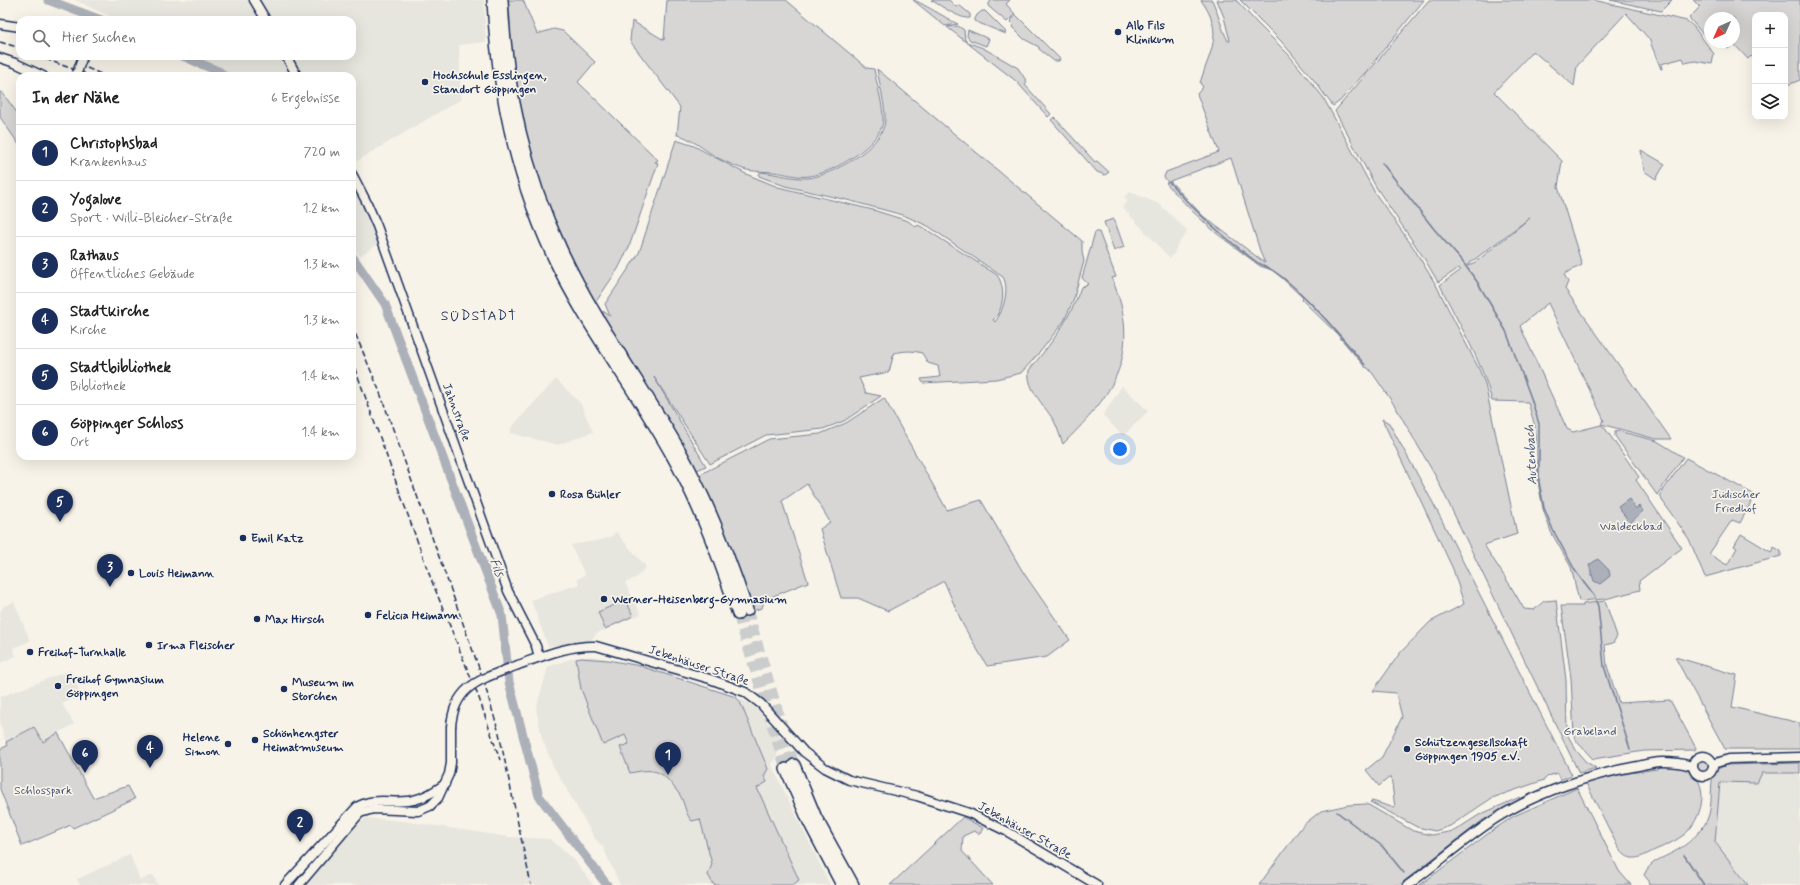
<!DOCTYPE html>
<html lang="de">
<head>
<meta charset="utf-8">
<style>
	:root { --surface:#fff; --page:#f6f6f6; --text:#222; --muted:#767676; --line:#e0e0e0; --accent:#1b2f5e }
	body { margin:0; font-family:Mynerve,sans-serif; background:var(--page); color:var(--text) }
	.controls { position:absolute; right:12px; top:12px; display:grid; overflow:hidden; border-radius:8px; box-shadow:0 4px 16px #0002 }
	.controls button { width:36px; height:36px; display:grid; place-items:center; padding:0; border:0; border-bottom:1px solid var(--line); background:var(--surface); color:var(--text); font:20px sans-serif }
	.compass { position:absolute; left:1704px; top:12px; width:36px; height:36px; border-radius:50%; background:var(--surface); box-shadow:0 4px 16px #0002; rotate:225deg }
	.you { position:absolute; left:1120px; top:449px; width:14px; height:14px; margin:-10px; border:3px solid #fff; border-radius:50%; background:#1a73e8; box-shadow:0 0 0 6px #1a73e833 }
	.badge { display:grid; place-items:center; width:26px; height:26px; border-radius:50%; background:var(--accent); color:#fff; font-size:13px; font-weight:700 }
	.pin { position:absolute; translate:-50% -33px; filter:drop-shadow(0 1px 2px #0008) }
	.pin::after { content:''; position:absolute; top:21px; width:14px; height:12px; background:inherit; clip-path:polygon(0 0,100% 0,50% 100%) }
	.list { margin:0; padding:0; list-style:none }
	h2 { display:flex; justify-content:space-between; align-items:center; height:52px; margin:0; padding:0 16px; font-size:17px }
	h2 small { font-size:13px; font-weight:400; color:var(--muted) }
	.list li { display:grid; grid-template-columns:26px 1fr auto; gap:12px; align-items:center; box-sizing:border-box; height:56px; padding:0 16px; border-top:1px solid var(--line) }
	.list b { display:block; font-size:15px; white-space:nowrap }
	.list p { margin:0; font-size:13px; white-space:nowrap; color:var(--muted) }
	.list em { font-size:13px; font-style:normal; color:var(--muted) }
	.icon { flex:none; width:22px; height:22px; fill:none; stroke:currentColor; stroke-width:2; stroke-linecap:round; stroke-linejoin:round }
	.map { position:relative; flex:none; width:1800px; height:885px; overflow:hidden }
	.search { position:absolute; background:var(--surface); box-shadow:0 4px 16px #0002; left:16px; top:16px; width:340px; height:44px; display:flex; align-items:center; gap:10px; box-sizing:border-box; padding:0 14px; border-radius:12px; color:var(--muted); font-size:15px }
	.panel { position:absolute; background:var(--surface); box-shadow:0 4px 16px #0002; left:16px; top:72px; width:340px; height:388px; border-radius:12px }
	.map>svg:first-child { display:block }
	.built { fill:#e6e5de }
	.green { fill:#d7d6d4; stroke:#798299; fill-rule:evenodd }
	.water { fill:#acb0b9; stroke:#727c95 }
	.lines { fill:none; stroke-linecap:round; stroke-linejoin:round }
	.stream { stroke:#727c95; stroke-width:1.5 }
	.river { stroke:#acb0b9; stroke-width:9 }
	.highway-tunnel { stroke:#cbcccc; stroke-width:11; stroke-dasharray:11 5.5; stroke-linecap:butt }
	.secondary-casing { stroke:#1b2f5e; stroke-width:11 }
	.highway-casing { stroke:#1b2f5e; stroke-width:14 }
	.secondary { stroke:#f7f3e8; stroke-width:8 }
	.highway { stroke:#f7f3e8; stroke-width:11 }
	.rail { stroke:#1b2f5e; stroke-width:1.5; stroke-dasharray:6 3; stroke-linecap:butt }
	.secondary-bridge-casing { stroke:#1b2f5e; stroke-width:11; stroke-linecap:butt }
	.secondary-bridge { stroke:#f7f3e8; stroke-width:8 }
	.poi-dot { fill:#1b2f5e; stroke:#f7f3e8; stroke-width:1.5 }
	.labels { text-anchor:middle; stroke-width:3.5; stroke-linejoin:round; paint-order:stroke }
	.poi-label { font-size:12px; font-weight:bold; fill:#1b2f5e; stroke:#f7f3e8; text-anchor:start }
	.street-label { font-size:12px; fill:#1b2f5e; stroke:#f7f3e8 }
	.park-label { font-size:12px; fill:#415076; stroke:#f7f3e8 }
	.water-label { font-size:13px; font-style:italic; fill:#465679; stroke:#f7f3e8 }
	.quarter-label { font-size:14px; letter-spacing:1px; fill:#1b2f5e; stroke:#f7f3e8 }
</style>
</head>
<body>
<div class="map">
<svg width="1800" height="885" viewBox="0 0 1800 885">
	<rect width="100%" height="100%" fill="#f7f3e8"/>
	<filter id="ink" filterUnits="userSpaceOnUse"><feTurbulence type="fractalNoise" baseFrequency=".025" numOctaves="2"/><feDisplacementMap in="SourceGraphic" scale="8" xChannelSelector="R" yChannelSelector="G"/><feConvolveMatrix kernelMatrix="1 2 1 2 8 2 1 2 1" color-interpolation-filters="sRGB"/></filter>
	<g filter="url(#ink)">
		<g class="built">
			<path d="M75,0H484L486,42L459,45L461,99L352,164V76H224L220,70L191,56H352V20H118Z"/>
			<path d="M352,177L381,242L360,256L352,246Z"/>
			<path d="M1130,192L1159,204L1187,230L1186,234L1177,245L1174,254L1170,258L1122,207L1128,201L1124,197Z"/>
			<path d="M556,379L581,404L593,432L558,445L511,433V428Z"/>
			<path d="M1122,386L1148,411L1123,436L1103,415Z"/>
			<path d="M616,532L646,567L637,577L625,583L641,614L597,633L590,641L548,646L531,600L579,584L577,579L585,575L571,545L596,541L611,537Z"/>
			<path d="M14,602L30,641L13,648L16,656L0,663V612L4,606Z"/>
			<path d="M592,656L640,665L729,694L747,702L756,708L782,739L777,756L771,764L830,885H620L603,847L596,840L553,766L542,738L536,709L548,667L573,658Z"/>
			<path d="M71,670L81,696L62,704L74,724L43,742L32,728L6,742L0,725V697Z"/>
			<path d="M1800,771V885H1748L1715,842L1720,781L1757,783L1761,773Z"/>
			<path d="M366,818L402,821L510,837L550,839L575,861L593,885H304L358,824Z"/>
			<path d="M130,855L140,880L153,875L158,885H80L77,879Z"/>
		</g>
		<g class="green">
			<path d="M508,0H523L537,34L554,29L563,31L595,62L578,82L658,160L655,162L658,163L629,247L618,269L595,303C541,211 511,106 508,0Z"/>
			<path d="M667,0H786L867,68L874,69C876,82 884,108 883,120C882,145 831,174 809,176C798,178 785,173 773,172C764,171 752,172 743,169C735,166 726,162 718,158C707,152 687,135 677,135L680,107L630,41L632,21L664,40Z"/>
			<path d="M913,0C917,0 951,21 958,24L945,26Z"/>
			<path d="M931,0H949L956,7L959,5L970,14V18C961,20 940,5 931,0Z"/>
			<path d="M991,0H1010L1006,4L1015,14L1007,22L988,6Z"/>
			<path d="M1201,0H1212C1218,13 1222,30 1228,41H1230L1224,17L1217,0H1236L1256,22L1288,54L1323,97L1375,193L1413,247L1436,285L1479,369L1485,384L1517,534L1484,545L1510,585L1524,609L1534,610L1544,601L1556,600L1566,680L1567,734L1576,750L1585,761L1596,768L1579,773L1436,477L1395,406L1373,374L1368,368L1365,367L1336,333L1302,300L1303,298L1282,278L1272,270L1260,266L1216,233L1191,210L1166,183L1168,182L1164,177L1166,172L1219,152L1197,94L1203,87L1200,83C1210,50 1225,33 1201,0ZM1231,158L1261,254L1265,263L1203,216L1170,181Z"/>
			<path d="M1240,0H1424L1368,69L1340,101L1333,106L1313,79L1281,41Z"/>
			<path d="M1429,0H1593L1687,21L1694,27L1714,54L1712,64L1695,61L1685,63L1683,58L1661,64L1662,69H1661L1649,39L1626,13L1577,66L1574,86L1533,51L1494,92L1562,161L1558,187L1582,265L1564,274L1568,282L1565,289L1671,439H1656L1601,424L1604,420L1548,303L1520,326L1567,429L1573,432L1601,425L1604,427L1639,477L1636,480L1682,548L1639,581L1640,590L1605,599L1579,601L1571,567L1551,532L1543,509L1538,482L1536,430L1528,402L1492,401C1482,360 1458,323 1440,285L1461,270L1459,268L1438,282L1424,258L1376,187L1335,111ZM1531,217L1477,261L1468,266L1467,265Z"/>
			<path d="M1610,0H1672L1661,11Z"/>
			<path d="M1693,0H1800V80L1785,86V15H1755V60L1751,56L1748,59L1734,44L1728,49L1722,42H1734V18H1710V42L1689,18L1700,7Z"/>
			<path d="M982,11H985L1006,32V34L974,21L977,15Z"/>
			<path d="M1016,15L1060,59L1059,61H1054L1039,49V47L1024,39L1012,27L1013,25L1010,22Z"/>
			<path d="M958,26L964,30L965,40L967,42L983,48L1018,68L1027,82L1025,85L1051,114L1048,117L1016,81L947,27Z"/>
			<path d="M968,30L989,39L986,46L970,40L967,36Z"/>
			<path d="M877,69L1082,241V252L1084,261L1073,301L1064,321L1040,352L1021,373L996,379L923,383L921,379L940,377L938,366L928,363L922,353C911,350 904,351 894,353L889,372L859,378L866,393L881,396L844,421L823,429L766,435L710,464L654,377L706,466L695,471L664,412L604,320L603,311L610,316L605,304L639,253L676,140L694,146L746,174L778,187L873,210L908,221L916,227L918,225L927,230L997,275C1006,287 1004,310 993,320L995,322C1003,312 1010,289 1003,277L928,226L903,215L847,200L785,186L759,176V174L762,172C777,174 794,179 808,178C831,176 884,147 885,120C886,109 879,82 877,69Z"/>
			<path d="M0,92H2L20,117V146L0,117Z"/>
			<path d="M1054,117L1095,162L1097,161L1109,172L1105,175L1097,172L1051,120Z"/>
			<path d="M1641,150L1665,164L1656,179L1644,171Z"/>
			<path d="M1114,219L1124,247L1114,251L1104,222Z"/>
			<path d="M1095,232H1099L1116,277L1112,278C1115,287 1119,296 1121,305C1136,367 1104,403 1063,444C1060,437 1058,429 1055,423C1046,406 1026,390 1029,370C1051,344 1070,320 1081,287L1088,284L1082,278Z"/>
			<path d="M884,398L947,510L981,500L1023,572L1070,640L1047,657L987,666L963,625L944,581L888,611L858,598H841L820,529L830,522L807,484L782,501L808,582L766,599L764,601L762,608L752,611L697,476L769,439L820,434L846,423Z"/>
			<path d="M1382,419L1389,423L1432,501L1572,775L1560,780L1557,773L1548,776L1544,780L1492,798L1450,826L1435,831L1417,827L1370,802L1372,801L1395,808L1391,776L1379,786L1366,770L1382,757L1402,717L1396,693L1373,691L1400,653L1430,622L1464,604L1453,569Z"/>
			<path d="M1618,431L1657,441L1683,457L1657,495L1615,436V432Z"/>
			<path d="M1686,458L1755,495L1740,523L1732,520L1709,554L1727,565L1737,548L1734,546L1741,534L1771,552L1774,547L1781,551V556L1705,577L1689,539L1659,496Z"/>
			<path d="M626,600L633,616L605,629L598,612Z"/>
			<path d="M1605,601L1617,636L1613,643L1605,645L1607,666L1619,703L1670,700L1696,748L1695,750L1644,751L1593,759L1578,743L1574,736L1571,678L1561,606H1583V604Z"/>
			<path d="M1675,657L1737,675L1732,707L1800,723V749H1725Z"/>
			<path d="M581,658L608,660L640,666L736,697L740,702L768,769L764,776L767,782L757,788L799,880L793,885H714L708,875L712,864L700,819L692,821C686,815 685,806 682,799C680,794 676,790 673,786C660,768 650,769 630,773L620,747L629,744L625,735L603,745L581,689L576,659Z"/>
			<path d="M34,727L43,742L58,733L93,798L128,786L135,799L73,828L71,825L22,846L0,789V749L7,746L6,742Z"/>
			<circle cx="1703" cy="766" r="6"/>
			<path d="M1800,763V773H1762L1757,783L1720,782L1715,842L1748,885H1650L1649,881L1644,875C1650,861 1661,859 1674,852C1687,845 1701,833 1707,820C1714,804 1709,787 1714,771L1726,765Z"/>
			<path d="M1663,765C1671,767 1683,767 1690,772C1711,786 1701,820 1685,834C1676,841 1665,846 1655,850C1649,853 1639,859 1632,858C1625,857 1622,852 1618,847L1586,783L1607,776L1657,769Z"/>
			<path d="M1577,788L1619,871L1631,885H1420L1493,830L1514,816Z"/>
			<path d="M1520,797L1517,803L1483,820L1399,885H1259L1303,825L1321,811L1348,805L1367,804L1413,831L1432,835L1454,831L1479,815Z"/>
			<path d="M963,817L983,828L980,834L974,831L963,836L962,851L993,885H890Z"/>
		</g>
		<g class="water">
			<path d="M1629,499L1636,509L1639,506L1643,511L1630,523L1618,507Z"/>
			<path d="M1598,559L1609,570L1610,576L1600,584L1594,581L1589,565Z"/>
		</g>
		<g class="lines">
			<g class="stream">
				<path d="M1382,163L1434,229L1462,261L1478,283L1506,331L1531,398L1539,424V482L1544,508L1553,530L1576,572L1594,596L1598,606L1604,666L1630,749"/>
				<path d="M1169,182C1197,214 1224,238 1258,263C1291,274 1342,338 1365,365"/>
				<path d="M1337,812L1382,846L1404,873"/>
				<path d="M1684,855L1704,885"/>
			</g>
			<g class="river">
				<path d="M48,0L101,20"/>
				<path d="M183,56L220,72L224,76"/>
				<path d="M352,256L385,304L502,615L509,682L539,796L607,885"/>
			</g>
			<g class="highway-tunnel">
				<path d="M747,610L794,765"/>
				<path d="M738,614L786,769"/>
			</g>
			<g class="secondary-casing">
				<g id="secondary">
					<path d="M254,0L266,20"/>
					<path d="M0,24L20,27"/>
					<path d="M286,56L297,76"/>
					<path d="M0,58L15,63L43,76"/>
					<path d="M352,174L367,203L377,226L508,591L536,646L539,657"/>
					<path d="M518,665C543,656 568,645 596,646L710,679L745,692L761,704L804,752L825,768L849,780L917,796L969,813L1008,832L1097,885"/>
					<circle cx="1703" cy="766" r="10"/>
					<path d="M1713,764L1729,759L1800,757"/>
					<path d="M285,885L357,807C373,797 390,803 407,801C421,800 434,792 445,784"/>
					<path d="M299,885L360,813L373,809L418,811L430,806L438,798L449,774L451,763V727"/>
					<path d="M1408,885C1438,863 1465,839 1495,819C1535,793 1592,774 1638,766C1646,764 1654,762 1662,762C1672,762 1682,763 1692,766"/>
				</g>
			</g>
			<g class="highway-casing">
				<g id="highway">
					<path d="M493,0C497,87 515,174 552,254C585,326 636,389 674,459C701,508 720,561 738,614"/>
					<path d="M502,0C506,86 524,171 561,249C594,321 642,384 681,453C709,503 729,556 747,610"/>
					<path d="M794,765L816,818L853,885"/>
					<path d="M786,769L809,822L842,885"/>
				</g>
			</g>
			<use href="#secondary" class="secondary"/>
			<use href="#highway" class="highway"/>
			<g class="rail">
				<path d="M0,42L20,48"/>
				<path d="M37,56L92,76"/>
				<path d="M87,68L106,76"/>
				<path d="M352,326L379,390L483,679L499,733L531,885"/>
				<path d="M352,360L431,579L479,698L500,760"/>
			</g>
			<g class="secondary-bridge-casing">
				<g id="secondary-bridge">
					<path d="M77,73L83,56"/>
					<path d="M451,727C454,684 483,679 518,665"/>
				</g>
			</g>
			<use href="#secondary-bridge" class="secondary-bridge"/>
		</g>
	</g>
	<g class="poi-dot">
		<circle cx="1118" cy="32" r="4"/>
		<circle cx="425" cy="82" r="4"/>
		<circle cx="552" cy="494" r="4"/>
		<circle cx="243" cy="538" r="4"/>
		<circle cx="131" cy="573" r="4"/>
		<circle cx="604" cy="599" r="4"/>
		<circle cx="368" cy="615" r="4"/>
		<circle cx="257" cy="619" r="4"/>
		<circle cx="149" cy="645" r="4"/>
		<circle cx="30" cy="652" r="4"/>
		<circle cx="58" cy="686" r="4"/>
		<circle cx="284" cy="689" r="4"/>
		<circle cx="255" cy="740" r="4"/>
		<circle cx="228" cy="744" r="4"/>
		<circle cx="1407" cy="749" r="4"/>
	</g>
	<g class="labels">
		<g class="poi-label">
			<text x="1126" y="29">Alb Fils<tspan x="1126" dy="14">Klinikum</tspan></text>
			<text x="433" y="79">Hochschule Esslingen,<tspan x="433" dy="14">Standort Göppingen</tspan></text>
			<text x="560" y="498">Rosa Bühler</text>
			<text x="251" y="542">Emil Katz</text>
			<text x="139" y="577">Louis Heimann</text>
			<text x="612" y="603">Werner-Heisenberg-Gymnasium</text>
			<text x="376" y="619">Felicia Heimann</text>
			<text x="265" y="623">Max Hirsch</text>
			<text x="157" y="649">Irma Fleischer</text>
			<text x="38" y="656">Freihof-Turnhalle</text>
			<text x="66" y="683">Freihof Gymnasium<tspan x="66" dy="14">Göppingen</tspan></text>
			<text x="292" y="686">Museum im<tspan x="292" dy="14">Storchen</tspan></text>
			<text x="263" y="737">Schönhengster<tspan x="263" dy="14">Heimatmuseum</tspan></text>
			<text x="220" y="741" text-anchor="end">Helene<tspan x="220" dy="14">Simon</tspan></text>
			<text x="1415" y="746">Schützengesellschaft<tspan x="1415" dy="14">Göppingen 1905 e.V.</tspan></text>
		</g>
		<g class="street-label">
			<text transform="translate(457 412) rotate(70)" y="4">Jahnstraße</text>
			<text transform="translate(699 665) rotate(18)" y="4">Jebenhäuser Straße</text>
			<text transform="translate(1025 830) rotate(29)" y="4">Jebenhäuser Straße</text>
		</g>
		<g class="park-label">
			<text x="1736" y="498">Jüdischer<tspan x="1736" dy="14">Friedhof</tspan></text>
			<text x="1631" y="530">Waldeckbad</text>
			<text x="1590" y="735">Grabeland</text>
			<text x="43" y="794">Schlosspark</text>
		</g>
		<g class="water-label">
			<text transform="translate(1530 455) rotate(-93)" y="5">Autenbach</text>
			<text transform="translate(498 567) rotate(69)" y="5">Fils</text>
		</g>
		<g class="quarter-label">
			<text x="479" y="320">SÜDSTADT</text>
		</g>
	</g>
</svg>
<div class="controls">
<button>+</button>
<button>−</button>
<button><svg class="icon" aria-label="layers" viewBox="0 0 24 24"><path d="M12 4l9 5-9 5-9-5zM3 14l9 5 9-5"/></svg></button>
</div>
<svg class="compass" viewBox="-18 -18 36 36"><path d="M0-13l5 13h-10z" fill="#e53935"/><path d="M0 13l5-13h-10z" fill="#767676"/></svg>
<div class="you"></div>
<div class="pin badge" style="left:668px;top:775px">1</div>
<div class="pin badge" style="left:300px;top:842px">2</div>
<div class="pin badge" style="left:110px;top:587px">3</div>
<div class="pin badge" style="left:150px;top:768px">4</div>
<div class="pin badge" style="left:60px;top:522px">5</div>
<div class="pin badge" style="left:85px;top:773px">6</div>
<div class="search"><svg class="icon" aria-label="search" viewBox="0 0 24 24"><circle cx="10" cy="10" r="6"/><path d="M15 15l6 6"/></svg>Hier suchen</div>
<section class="panel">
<h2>In der Nähe<small>6 Ergebnisse</small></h2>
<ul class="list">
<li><span class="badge">1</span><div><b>Christophsbad</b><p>Krankenhaus</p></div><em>720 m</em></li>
<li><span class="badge">2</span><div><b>Yogalove</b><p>Sport · Willi-Bleicher-Straße</p></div><em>1.2 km</em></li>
<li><span class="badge">3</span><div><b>Rathaus</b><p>Öffentliches Gebäude</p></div><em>1.3 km</em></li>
<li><span class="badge">4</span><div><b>Stadtkirche</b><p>Kirche</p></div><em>1.3 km</em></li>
<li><span class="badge">5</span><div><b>Stadtbibliothek</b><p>Bibliothek</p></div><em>1.4 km</em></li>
<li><span class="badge">6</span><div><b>Göppinger Schloss</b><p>Ort</p></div><em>1.4 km</em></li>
</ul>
</section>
</div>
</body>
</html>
